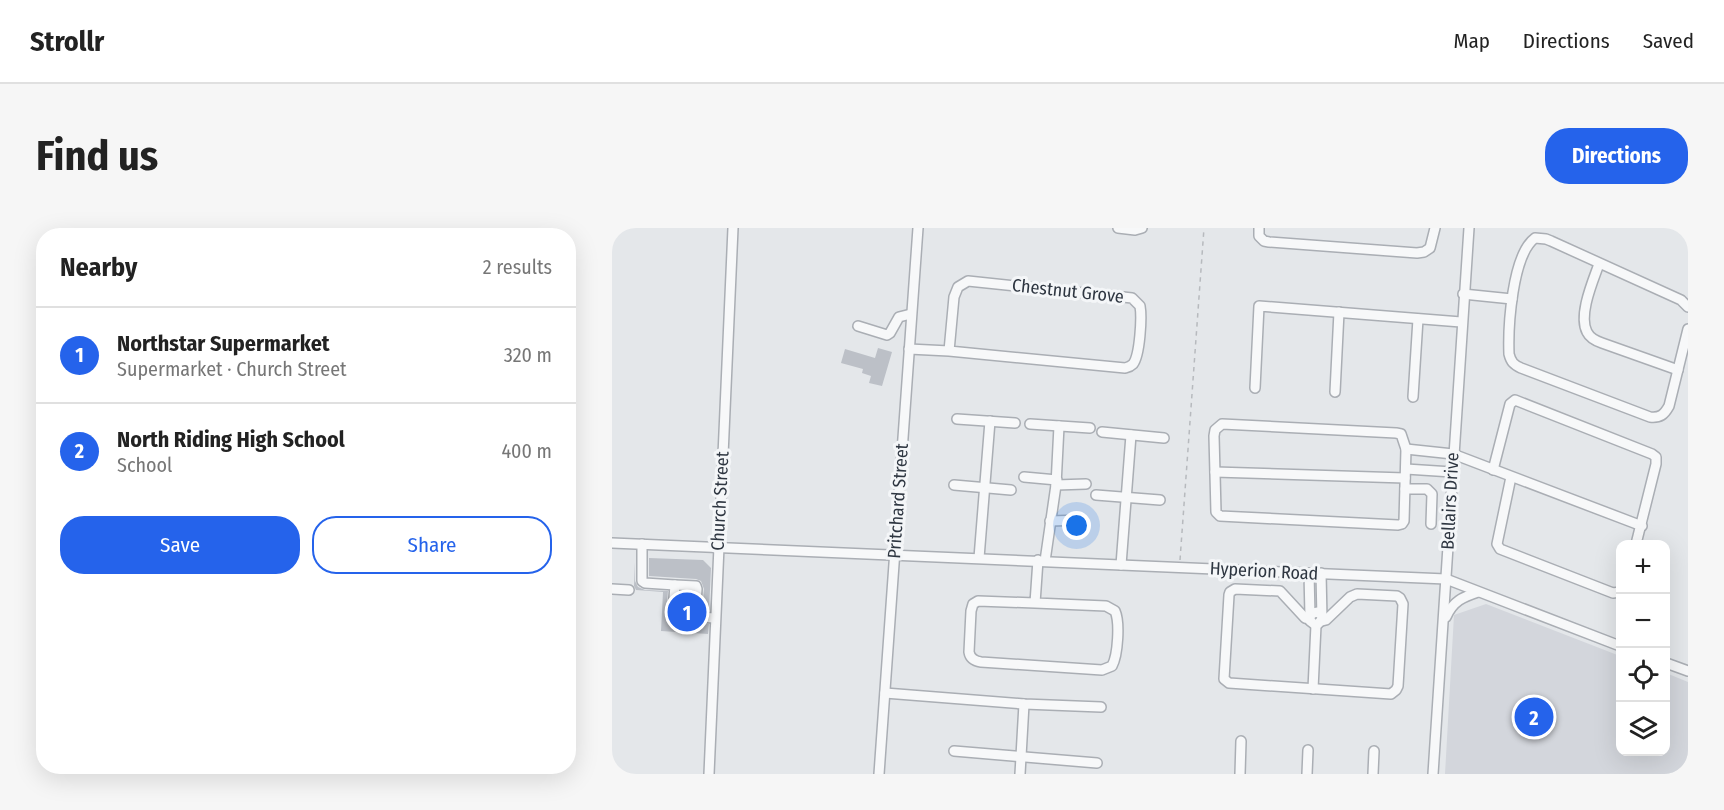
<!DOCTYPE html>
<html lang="en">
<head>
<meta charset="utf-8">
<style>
	:root { --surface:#fff; --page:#f6f6f6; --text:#222; --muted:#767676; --line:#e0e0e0; --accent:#2563eb }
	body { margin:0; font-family:"Fira Sans Condensed",sans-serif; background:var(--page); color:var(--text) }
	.controls { position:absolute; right:18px; bottom:18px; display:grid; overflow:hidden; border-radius:12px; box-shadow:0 6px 24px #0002 }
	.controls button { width:54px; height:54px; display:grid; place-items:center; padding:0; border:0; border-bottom:2px solid var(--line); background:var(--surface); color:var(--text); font:30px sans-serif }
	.you { position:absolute; left:465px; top:298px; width:21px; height:21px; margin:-15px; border:4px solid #fff; border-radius:50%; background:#1a73e8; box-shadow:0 0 0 9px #1a73e833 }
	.badge { display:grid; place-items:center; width:39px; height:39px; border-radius:50%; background:var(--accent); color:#fff; font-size:20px; font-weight:700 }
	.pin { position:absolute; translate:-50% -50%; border:3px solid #fff; box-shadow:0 2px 6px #0006 }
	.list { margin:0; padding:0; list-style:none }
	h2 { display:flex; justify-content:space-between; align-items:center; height:78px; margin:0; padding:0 24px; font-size:26px }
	h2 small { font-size:20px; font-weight:400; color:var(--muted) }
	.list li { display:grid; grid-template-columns:39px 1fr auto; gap:18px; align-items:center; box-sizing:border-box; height:96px; padding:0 24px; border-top:2px solid var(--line) }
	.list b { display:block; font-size:22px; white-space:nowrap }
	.list p { margin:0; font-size:20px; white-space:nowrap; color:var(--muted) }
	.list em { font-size:20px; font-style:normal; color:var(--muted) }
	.actions { display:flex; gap:12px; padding:18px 24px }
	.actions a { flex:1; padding:14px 0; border:2px solid var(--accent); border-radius:24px; text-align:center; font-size:21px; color:var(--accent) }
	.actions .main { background:var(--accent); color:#fff }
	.icon { flex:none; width:33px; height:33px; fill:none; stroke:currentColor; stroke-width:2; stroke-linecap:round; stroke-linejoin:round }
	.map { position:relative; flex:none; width:1076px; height:546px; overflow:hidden; border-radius:24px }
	header { display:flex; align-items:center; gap:36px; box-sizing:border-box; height:84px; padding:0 30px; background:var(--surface); border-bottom:2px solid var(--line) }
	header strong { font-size:28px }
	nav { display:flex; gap:33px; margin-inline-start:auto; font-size:21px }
	.intro { display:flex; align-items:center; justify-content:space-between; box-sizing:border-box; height:144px; padding:0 36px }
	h1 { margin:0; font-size:42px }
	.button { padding:15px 27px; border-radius:24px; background:var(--accent); color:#fff; font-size:21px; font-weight:700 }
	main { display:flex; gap:36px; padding:0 36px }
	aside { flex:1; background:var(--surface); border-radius:24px; box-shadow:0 6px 24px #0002 }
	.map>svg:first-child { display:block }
	.built { fill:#d3d6dc }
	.building { fill:#bcc0c7 }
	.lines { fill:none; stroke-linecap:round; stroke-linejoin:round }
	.minor-casing { stroke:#aaaeb4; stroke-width:12 }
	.path { stroke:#b7babe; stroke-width:1.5; stroke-dasharray:4.5 4.5; stroke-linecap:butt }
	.minor { stroke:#f7f8f9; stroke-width:9 }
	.labels { text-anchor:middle; stroke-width:6; stroke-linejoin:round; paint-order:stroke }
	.street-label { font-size:18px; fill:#2e3641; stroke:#f4f6f8 }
</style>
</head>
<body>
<header>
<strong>Strollr</strong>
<nav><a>Map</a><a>Directions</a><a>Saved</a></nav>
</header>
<div class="intro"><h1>Find us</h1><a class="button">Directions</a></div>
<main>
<aside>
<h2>Nearby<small>2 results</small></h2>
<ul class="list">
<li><span class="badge">1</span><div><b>Northstar Supermarket</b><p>Supermarket · Church Street</p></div><em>320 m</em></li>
<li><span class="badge">2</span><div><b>North Riding High School</b><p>School</p></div><em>400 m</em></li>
</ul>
<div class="actions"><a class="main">Save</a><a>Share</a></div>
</aside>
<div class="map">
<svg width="1076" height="546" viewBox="0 0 1076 546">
	<rect width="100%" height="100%" fill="#e4e7ea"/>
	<path class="built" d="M874,376L1008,428V524H1054V445L1076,454V546H833L842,387Z"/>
	<g class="building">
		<path d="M266,120L280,124L270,158L257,155L259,148L250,145L251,141L229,135L233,121L263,130Z"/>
		<path d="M37,330L91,332L99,340L97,383H90L92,361L89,353L84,351L37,348Z"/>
		<path d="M23,334V353L26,359L33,362L56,363L54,382L58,390L67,395L97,396L96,406L49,403L51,364L24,362L22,358Z"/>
		<path d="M69,364H78L77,382L68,381Z"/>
	</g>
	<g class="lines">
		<g class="minor-casing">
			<g id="minor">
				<path d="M506,0L523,2L530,0"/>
				<path d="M647,0V8L652,13L657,14L805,25L812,24L818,20L823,0"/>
				<path d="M987,36C981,53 966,87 975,104C978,110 984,113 990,115L1066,142"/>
				<path d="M851,66L900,71"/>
				<path d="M1076,79L1069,72L939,13L934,11L923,10C900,27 896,99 897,126C899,134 902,137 909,140L1038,189C1048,190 1052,187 1057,178L1076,101"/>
				<path d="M246,98L275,107L278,105L287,89L299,86"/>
				<path d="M297,121L337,123L513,140C517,139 518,139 521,136C528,127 530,89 528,78L520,70L511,69L356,53L346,59L342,69L337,123"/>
				<path d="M643,160L647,78L849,94"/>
				<path d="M723,164L727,84"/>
				<path d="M801,169L806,91"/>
				<path d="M345,191L403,195"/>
				<path d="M418,196L478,200"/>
				<path d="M610,196L784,205L789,206L794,221L792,293L790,296L786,297L608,288L604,284L602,208L603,202Z"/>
				<path d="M490,204L552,210"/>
				<path d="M794,221L841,226L1030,298"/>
				<path d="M794,241L840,244"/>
				<path d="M881,242L898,176L903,172L1040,226L1044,229V236L1024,316"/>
				<path d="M603,244L793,250"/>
				<path d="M412,249L445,252"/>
				<path d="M899,249L885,316L888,321L1001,365L1008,364"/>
				<path d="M342,257L399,262"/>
				<path d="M444,257L474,256"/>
				<path d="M793,261H815L820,266L819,296"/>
				<path d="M484,267L548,272"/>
				<path d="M438,293L471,292"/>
				<path d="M0,315L834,351L1008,418"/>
				<path d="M30,316V353L33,355L63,357L61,383L63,386L67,388L103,390"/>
				<path d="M367,330L378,193"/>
				<path d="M433,333L444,257L447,198"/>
				<path d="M509,337L519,207"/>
				<path d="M697,345L698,388"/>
				<path d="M709,345L710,391L706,396H702L698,393V388L701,385L706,384L709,387"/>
				<path d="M63,357L84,358L85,361L83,389"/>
				<path d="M0,361L17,362"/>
				<path d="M423,375L494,378L503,383C508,394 506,427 500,438L490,442L369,434C362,433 358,430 357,424L359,383L361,376L366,373L423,375L426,332"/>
				<path d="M834,389C841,373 851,369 866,364"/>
				<path d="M698,391L693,390L668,363L623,361L618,364L617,367L612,451L617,455L779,466L784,462L786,458L791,376L788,370L785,368L745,366L738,369L714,392L710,393"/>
				<path d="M1054,435L1076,443"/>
				<path d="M701,461L704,397"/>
				<path d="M273,465L412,476L489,479"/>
				<path d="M342,523L485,535"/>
				<path d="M97,546L121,0"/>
				<path d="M267,546L306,0"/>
				<path d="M408,546L412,476"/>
				<path d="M628,546L629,513"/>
				<path d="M695,546L696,522"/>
				<path d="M761,546L762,523"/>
				<path d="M821,546L857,0"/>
			</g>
		</g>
		<path class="path" d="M568,332L592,0"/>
		<use href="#minor" class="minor"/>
	</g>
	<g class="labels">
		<g class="street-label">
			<text transform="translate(456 63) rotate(6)" y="6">Chestnut Grove</text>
			<text transform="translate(108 273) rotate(-87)" y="6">Church Street</text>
			<text transform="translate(286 273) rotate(-86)" y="6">Pritchard Street</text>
			<text transform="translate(838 273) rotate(-87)" y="6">Bellairs Drive</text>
			<text transform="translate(652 343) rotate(3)" y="6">Hyperion Road</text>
		</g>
	</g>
</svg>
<div class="controls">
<button>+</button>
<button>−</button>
<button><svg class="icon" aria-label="locate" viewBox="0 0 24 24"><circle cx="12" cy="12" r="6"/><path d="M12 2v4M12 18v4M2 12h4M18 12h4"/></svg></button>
<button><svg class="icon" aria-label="layers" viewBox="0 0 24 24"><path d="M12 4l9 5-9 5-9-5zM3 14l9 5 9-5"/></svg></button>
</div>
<div class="you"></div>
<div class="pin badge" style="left:75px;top:384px">1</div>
<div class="pin badge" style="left:922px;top:489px">2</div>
</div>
</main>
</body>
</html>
